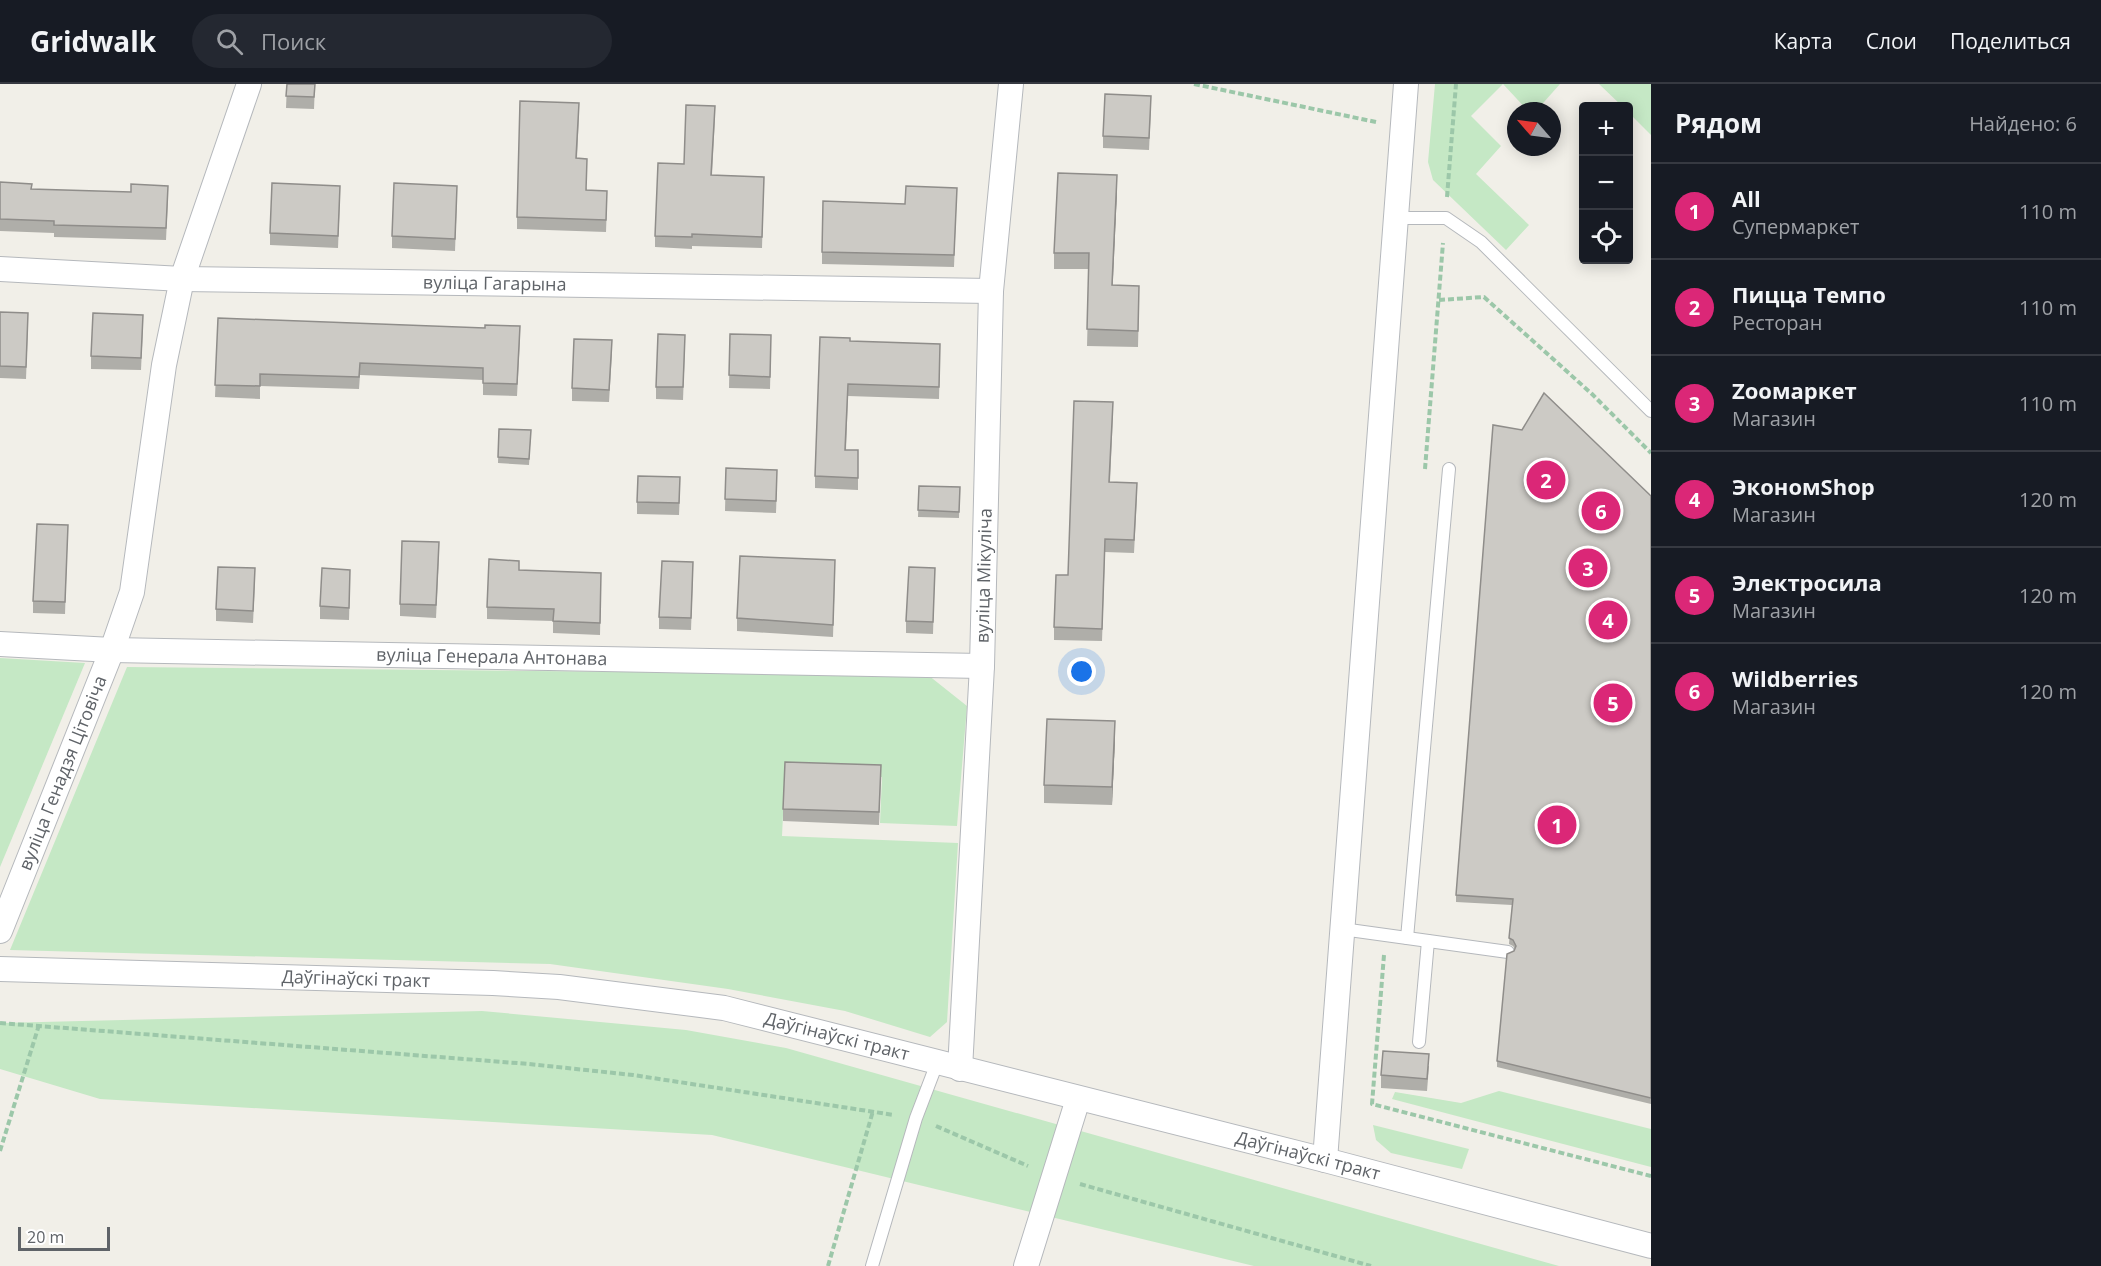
<!DOCTYPE html>
<html lang="ru">
<head>
<meta charset="utf-8">
<style>
	:root { --surface:#171b24; --page:#242831; --text:#f1f3f6; --muted:#9ea1a6; --line:#363941; --accent:#db2777 }
	body { margin:0; font-family:"Open Sans",sans-serif; background:var(--page); color:var(--text) }
	.controls { position:absolute; right:18px; top:18px; display:grid; overflow:hidden; border-radius:6px; box-shadow:0 3px 15px #0003 }
	.controls button { width:54px; height:54px; display:grid; place-items:center; padding:0; border:0; border-bottom:2px solid var(--line); background:var(--surface); color:var(--text); font:30px sans-serif }
	.compass { position:absolute; left:1507px; top:18px; width:54px; height:54px; border-radius:50%; background:var(--surface); box-shadow:0 3px 15px #0003; rotate:298deg }
	.scale { position:absolute; left:18px; bottom:15px; width:92px; box-sizing:border-box; padding-left:6px; border:3px solid #5f6368; border-top:0; font-size:16px; line-height:21px; white-space:nowrap; color:#5f6368; -webkit-text-stroke:4px #fff; paint-order:stroke }
	.you { position:absolute; left:1082px; top:588px; width:21px; height:21px; margin:-15px; border:4px solid #fff; border-radius:50%; background:#1a73e8; box-shadow:0 0 0 9px #1a73e833 }
	.badge { display:grid; place-items:center; width:39px; height:39px; border-radius:50%; background:var(--accent); color:#fff; font-size:20px; font-weight:700 }
	.pin { position:absolute; translate:-50% -50%; border:3px solid #fff; box-shadow:0 2px 6px #0006 }
	.list { margin:0; padding:0; list-style:none }
	h2 { display:flex; justify-content:space-between; align-items:center; height:78px; margin:0; padding:0 24px; font-size:26px }
	h2 small { font-size:20px; font-weight:400; color:var(--muted) }
	.list li { display:grid; grid-template-columns:39px 1fr auto; gap:18px; align-items:center; box-sizing:border-box; height:96px; padding:0 24px; border-top:2px solid var(--line) }
	.list b { display:block; font-size:22px; white-space:nowrap }
	.list p { margin:0; font-size:20px; white-space:nowrap; color:var(--muted) }
	.list em { font-size:20px; font-style:normal; color:var(--muted) }
	.icon { flex:none; width:33px; height:33px; fill:none; stroke:currentColor; stroke-width:2; stroke-linecap:round; stroke-linejoin:round }
	.map { position:relative; flex:none; width:1651px; height:1182px; overflow:hidden }
	header { display:flex; align-items:center; gap:36px; box-sizing:border-box; height:84px; padding:0 30px; background:var(--surface); border-bottom:2px solid var(--line) }
	header strong { font-size:28px }
	nav { display:flex; gap:33px; margin-inline-start:auto; font-size:21px }
	.search { width:420px; height:54px; background:var(--page); display:flex; align-items:center; gap:15px; box-sizing:border-box; padding:0 21px; border-radius:33px; color:var(--muted); font-size:22px }
	main { display:flex }
	aside { flex:1; background:var(--surface) }
	.map>svg:first-child { display:block }
	.green { fill:#c5e8c5 }
	.lines { fill:none; stroke-linecap:round; stroke-linejoin:round }
	.service-casing { stroke:#b5b8bc; stroke-width:14 }
	.minor-casing { stroke:#b5b8bc; stroke-width:26 }
	.path { stroke:#9cc7a9; stroke-width:4; stroke-dasharray:6 3; stroke-linecap:butt }
	.service { stroke:#fff; stroke-width:12 }
	.minor { stroke:#fff; stroke-width:24 }
	.wall { fill:#afaea9 }
	.shaded-wall { fill:#8f8d8a }
	.building { fill:#cccac5; stroke:#8f8d8a; stroke-width:1.5 }
	.labels { text-anchor:middle; stroke-width:4.5; stroke-linejoin:round; paint-order:stroke }
	.street-label { font-size:18px; fill:#5f6368; stroke:#fff }
</style>
</head>
<body>
<header>
<strong>Gridwalk</strong>
<div class="search"><svg class="icon" aria-label="search" viewBox="0 0 24 24"><circle cx="10" cy="10" r="6"/><path d="M15 15l6 6"/></svg>Поиск</div>
<nav><a>Карта</a><a>Слои</a><a>Поделиться</a></nav>
</header>
<main>
<div class="map">
<svg width="1651" height="1182" viewBox="0 0 1651 1182">
	<rect width="100%" height="100%" fill="#f1efe8"/>
	<g class="green">
		<path d="M1435,0H1560L1536,27H1528L1503,0L1471,32L1501,62L1476,90L1529,141L1506,166L1433,96L1428,78Z"/>
		<path d="M1599,0H1651V51L1629,29L1628,22H1622Z"/>
		<path d="M0,574L85,579L0,783Z"/>
		<path d="M127,583L928,591L967,622L957,742L880,739L882,693L785,689L782,752L958,759L947,938L930,953L845,927L728,905L550,880L10,866Z"/>
		<path d="M482,927L686,946L786,964L1559,1182H1254L712,1051L100,1015L0,985V939Z"/>
		<path d="M1499,1007L1651,1045V1083L1392,1015L1395,1008L1461,1019Z"/>
		<path d="M1373,1041L1469,1065L1462,1085L1391,1069L1376,1056Z"/>
	</g>
	<g class="lines">
		<g class="service-casing">
			<g id="service">
				<path d="M1396,134H1446L1481,158L1651,327"/>
				<path d="M1342,845L1508,868"/>
				<path d="M1407,854L1449,385"/>
				<path d="M1419,958L1428,857"/>
				<path d="M872,1182L916,1034L937,979"/>
			</g>
		</g>
		<g class="minor-casing">
			<g id="minor">
				<path id="s1" d="M0,185L182,195L991,207"/>
				<path id="s2" d="M0,560L112,566L982,582"/>
				<path id="s3" d="M0,847L112,566L132,508L164,281L182,195L249,0"/>
				<path id="s4" d="M0,885L493,899L559,903L724,924L1325,1076L1651,1162"/>
				<path id="s5" d="M960,985L982,582L991,207L1011,0"/>
				<path d="M1325,1076L1406,0"/>
				<path d="M1026,1182L1078,1015"/>
			</g>
		</g>
		<g class="path">
			<path d="M1194,0L1376,38"/>
			<path d="M1447,113L1456,0"/>
			<path d="M1439,216L1484,213L1592,310L1651,369"/>
			<path d="M1425,385L1443,159"/>
			<path d="M1384,871L1372,1020L1651,1092"/>
			<path d="M0,939L529,980L633,991L894,1031"/>
			<path d="M936,1042L1028,1082"/>
			<path d="M0,1067L39,941"/>
			<path d="M1080,1100L1371,1182"/>
			<path d="M828,1182L873,1027"/>
		</g>
		<use href="#service" class="service"/>
		<use href="#minor" class="minor"/>
	</g>
	<g class="wall">
		<path d="M287,0H315L314,25L286,24Z"/>
		<path d="M1151,24L1149,66L1103,64V52Z"/>
		<path d="M579,31L577,74L587,106L607,119L606,148L517,145V133Z"/>
		<path d="M715,33L712,91L764,93L762,164L692,162V165L655,163V152L684,80Z"/>
		<path d="M0,98L32,105L168,114L166,156L54,153V149L0,147Z"/>
		<path d="M957,104L954,183L822,180V168L905,120Z"/>
		<path d="M1117,107L1112,201L1139,218L1138,263L1087,262L1089,185H1054V169Z"/>
		<path d="M340,114L338,164L270,161V149Z"/>
		<path d="M457,114L455,167L392,164V152Z"/>
		<path d="M0,228L28,242L26,295L0,294Z"/>
		<path d="M218,234L520,254L517,312L483,311V296L360,291L359,305L260,302V315L215,313Z"/>
		<path d="M143,243L141,286L91,285V272Z"/>
		<path d="M730,250L771,264L770,305L729,304Z"/>
		<path d="M850,257L940,273L939,315L848,312L846,366H858V406L815,404V392Z"/>
		<path d="M685,263L683,316L656,315V303Z"/>
		<path d="M612,269L609,318L572,317V304Z"/>
		<path d="M1113,330L1110,398L1137,411L1134,469L1105,468L1102,557L1054,556V543Z"/>
		<path d="M499,345L531,346L529,381L498,379Z"/>
		<path d="M726,384L777,398L776,429L725,427Z"/>
		<path d="M919,402L960,403L959,434L918,433Z"/>
		<path d="M680,406L679,431L637,430V418Z"/>
		<path d="M1651,412V1020L1497,983V977L1515,865L1513,862L1509,860L1512,821L1456,818V811Z"/>
		<path d="M68,441L65,530L33,529V517Z"/>
		<path d="M439,470L436,534L400,532V520Z"/>
		<path d="M935,484L933,550L906,549V537Z"/>
		<path d="M519,486L601,501L600,551L553,549V537L487,535V523Z"/>
		<path d="M835,488L833,553L737,547V534Z"/>
		<path d="M693,490L691,546L659,545V533Z"/>
		<path d="M255,497L253,539L216,537V525Z"/>
		<path d="M350,498L349,536L320,535V522Z"/>
		<path d="M1115,655L1112,721L1044,719V701Z"/>
		<path d="M881,693L879,741L783,737V725Z"/>
		<path d="M1429,982L1427,1007L1381,1004V991Z"/>
	</g>
	<g class="shaded-wall">
		<path d="M1117,91V107L1112,217V201Z"/>
		<path d="M1115,637V655L1112,721V703Z"/>
	</g>
	<g class="building">
		<path d="M287,0H315L314,13L286,12Z"/>
		<path d="M1105,10L1151,12L1149,54L1103,52Z"/>
		<path d="M520,17L579,19L576,74L587,75L586,106L607,107L606,136L517,133Z"/>
		<path d="M686,21L715,22L711,91L764,93L762,153L692,150V153L655,152L658,79L684,80Z"/>
		<path d="M1058,89L1117,91L1112,201L1139,202L1138,247L1087,245L1089,169H1054Z"/>
		<path d="M0,98L32,100L31,105L131,108V100L168,102L166,144L54,141V137L0,135Z"/>
		<path d="M272,99L340,102L338,152L270,149Z"/>
		<path d="M394,99L457,102L455,155L392,152Z"/>
		<path d="M906,102L957,104L954,171L822,168L823,117L905,120Z"/>
		<path d="M0,228L28,229L26,283L0,282Z"/>
		<path d="M93,229L143,231L141,274L91,272Z"/>
		<path d="M218,234L485,244V241L520,242L517,300L483,299V284L360,279L359,293L260,290V302L215,301Z"/>
		<path d="M658,250L685,251L683,303H656Z"/>
		<path d="M730,250L771,251L770,293L729,291Z"/>
		<path d="M820,253L850,254V257L940,260L939,303L848,300L845,366H858V394L815,392Z"/>
		<path d="M574,255L612,256L609,306L572,304Z"/>
		<path d="M1544,309L1651,412V1014L1497,977L1507,870L1514,867L1516,862L1513,856L1509,854L1513,815L1456,811L1493,341L1522,346Z"/>
		<path d="M1074,317L1113,318L1109,398L1137,399L1134,456L1105,455L1102,545L1054,543L1056,491H1068Z"/>
		<path d="M499,345L531,346L529,375L498,373Z"/>
		<path d="M726,384L777,386L776,417L725,415Z"/>
		<path d="M638,392L680,393L679,419L637,418Z"/>
		<path d="M919,402L960,403L959,428L918,426Z"/>
		<path d="M37,440L68,441L65,518L33,517Z"/>
		<path d="M402,457L439,458L436,521L400,520Z"/>
		<path d="M740,472L835,476L833,541L737,534Z"/>
		<path d="M489,475L519,477V486L601,489L600,539L553,537L554,525L487,523Z"/>
		<path d="M662,477L693,478L691,534L659,533Z"/>
		<path d="M218,483L255,484L253,527L216,525Z"/>
		<path d="M909,483L935,484L933,538L906,537Z"/>
		<path d="M322,484L350,486L349,524L320,522Z"/>
		<path d="M1047,635L1115,637L1112,703L1044,701Z"/>
		<path d="M785,678L881,681L879,728L783,725Z"/>
		<path d="M1383,967L1429,970L1427,995L1381,991Z"/>
	</g>
	<g class="labels">
		<g class="street-label">
			<text dy="6" stroke="none"><textPath href="#s1" startOffset="495">вуліца Гагарына</textPath></text>
			<text dy="6" stroke="none"><textPath href="#s5" startOffset="494">вуліца Мікуліча</textPath></text>
			<text dy="6" stroke="none"><textPath href="#s2" startOffset="492">вуліца Генерала Антонава</textPath></text>
			<text dy="6" stroke="none"><textPath href="#s3" startOffset="170">вуліца Генадзя Цітовіча</textPath></text>
			<text dy="6" stroke="none"><textPath href="#s4" startOffset="356">Даўгінаўскі тракт</textPath></text>
			<text dy="6" stroke="none"><textPath href="#s4" startOffset="842">Даўгінаўскі тракт</textPath></text>
			<text dy="6" stroke="none"><textPath href="#s4" startOffset="1328">Даўгінаўскі тракт</textPath></text>
		</g>
	</g>
</svg>
<div class="controls">
<button>+</button>
<button>−</button>
<button><svg class="icon" aria-label="locate" viewBox="0 0 24 24"><circle cx="12" cy="12" r="6"/><path d="M12 2v4M12 18v4M2 12h4M18 12h4"/></svg></button>
</div>
<svg class="compass" viewBox="-18 -18 36 36"><path d="M0-13l5 13h-10z" fill="#e53935"/><path d="M0 13l5-13h-10z" fill="#9ea1a6"/></svg>
<div class="scale">20 m</div>
<div class="you"></div>
<div class="pin badge" style="left:1557px;top:741px">1</div>
<div class="pin badge" style="left:1546px;top:396px">2</div>
<div class="pin badge" style="left:1588px;top:484px">3</div>
<div class="pin badge" style="left:1608px;top:536px">4</div>
<div class="pin badge" style="left:1613px;top:619px">5</div>
<div class="pin badge" style="left:1601px;top:427px">6</div>
</div>
<aside>
<h2>Рядом<small>Найдено: 6</small></h2>
<ul class="list">
<li><span class="badge">1</span><div><b>All</b><p>Супермаркет</p></div><em>110 m</em></li>
<li><span class="badge">2</span><div><b>Пицца Темпо</b><p>Ресторан</p></div><em>110 m</em></li>
<li><span class="badge">3</span><div><b>Zooмаркет</b><p>Магазин</p></div><em>110 m</em></li>
<li><span class="badge">4</span><div><b>ЭкономShop</b><p>Магазин</p></div><em>120 m</em></li>
<li><span class="badge">5</span><div><b>Электросила</b><p>Магазин</p></div><em>120 m</em></li>
<li><span class="badge">6</span><div><b>Wildberries</b><p>Магазин</p></div><em>120 m</em></li>
</ul>
</aside>
</main>
</body>
</html>
